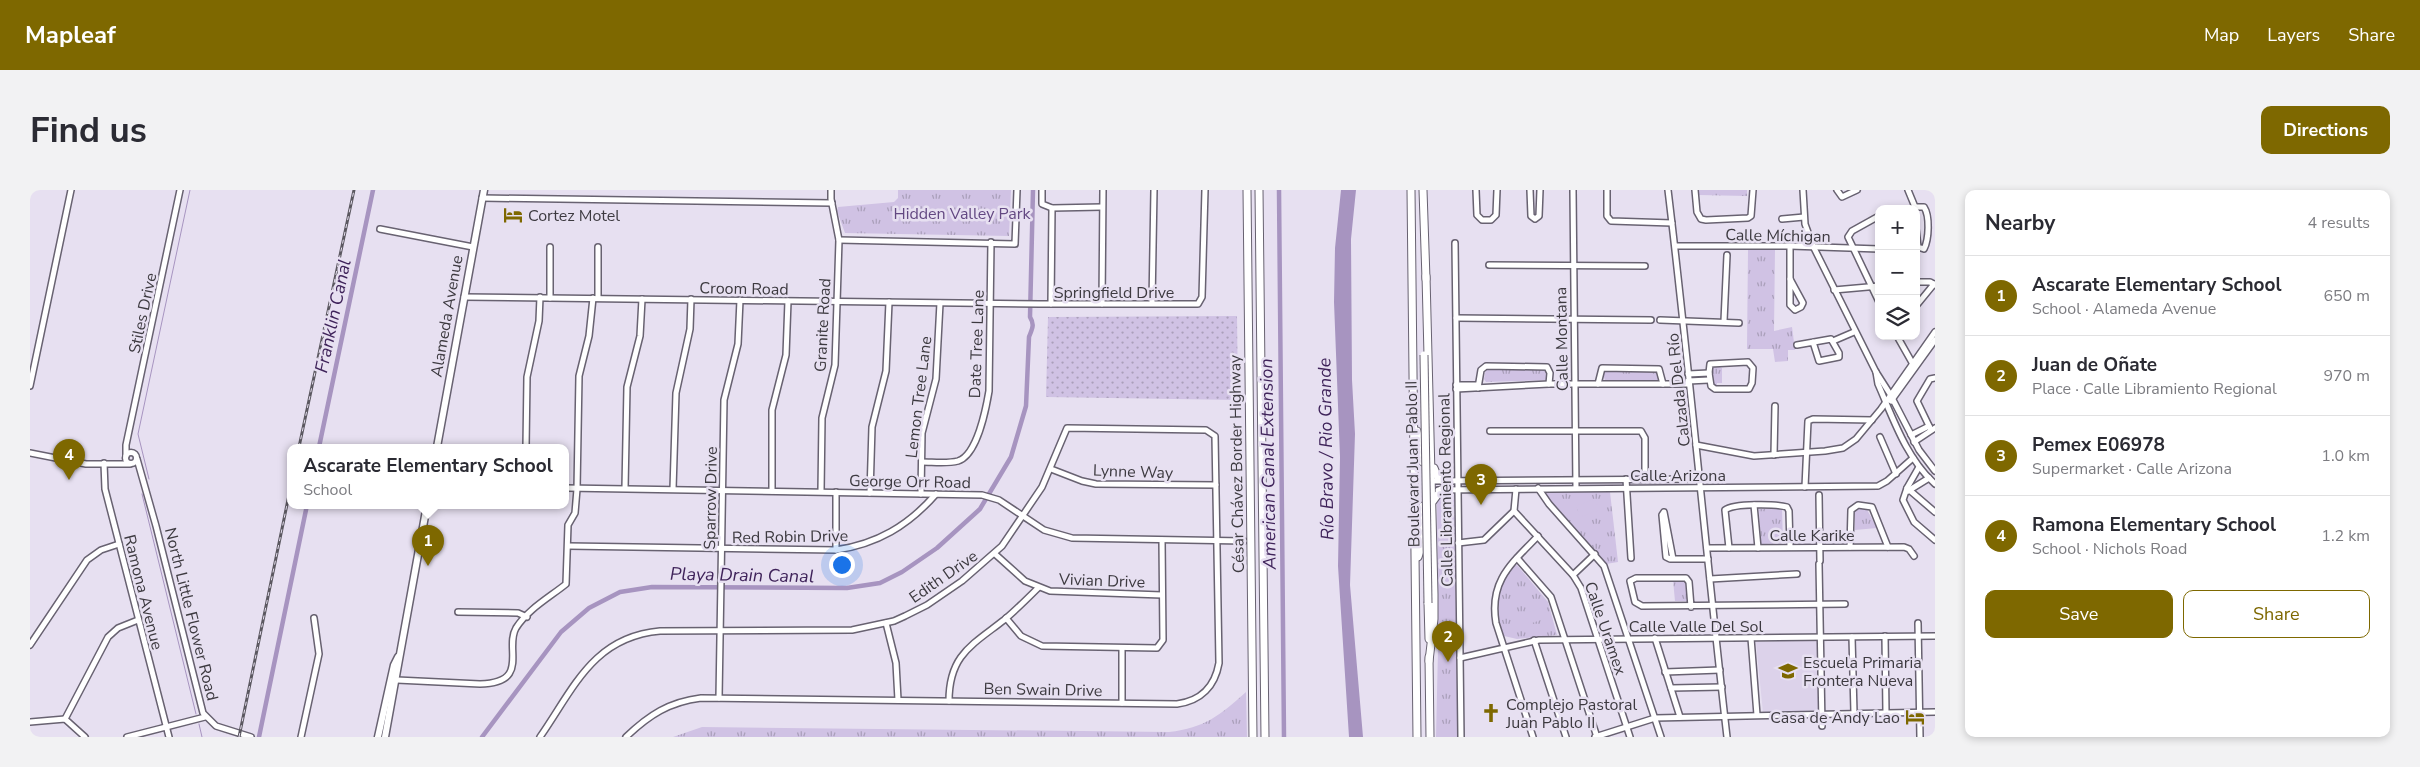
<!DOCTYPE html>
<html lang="en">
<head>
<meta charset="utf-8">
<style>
	:root { --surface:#fff; --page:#f2f2f3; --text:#2b2b33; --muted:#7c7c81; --line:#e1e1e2; --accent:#7e6800 }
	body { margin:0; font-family:"Nunito Sans",sans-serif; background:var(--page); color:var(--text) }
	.controls { position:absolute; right:15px; top:15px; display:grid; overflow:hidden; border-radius:10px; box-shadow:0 2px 8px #0003 }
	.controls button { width:45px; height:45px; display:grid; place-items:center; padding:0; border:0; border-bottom:1px solid var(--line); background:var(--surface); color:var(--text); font:25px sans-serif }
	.you { position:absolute; left:811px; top:374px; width:18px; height:18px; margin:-12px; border:4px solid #fff; border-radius:50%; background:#1a73e8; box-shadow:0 0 0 8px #1a73e833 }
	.badge { display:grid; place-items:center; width:32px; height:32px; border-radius:50%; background:var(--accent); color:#fff; font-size:16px; font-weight:700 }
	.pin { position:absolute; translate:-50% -41px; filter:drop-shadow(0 1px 2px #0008) }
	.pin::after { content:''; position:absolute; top:26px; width:18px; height:15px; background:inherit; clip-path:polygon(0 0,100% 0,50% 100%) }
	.popup { position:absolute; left:257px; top:254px; width:282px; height:65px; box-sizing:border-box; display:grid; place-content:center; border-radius:10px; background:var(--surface); filter:drop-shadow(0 1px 4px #0005); font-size:16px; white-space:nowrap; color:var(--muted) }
	.popup b { font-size:19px; color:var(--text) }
	.popup::after { content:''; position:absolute; left:50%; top:100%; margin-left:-10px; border:10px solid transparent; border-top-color:var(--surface) }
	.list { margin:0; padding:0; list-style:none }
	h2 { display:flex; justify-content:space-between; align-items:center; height:65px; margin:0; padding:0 20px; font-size:21px }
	h2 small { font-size:16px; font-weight:400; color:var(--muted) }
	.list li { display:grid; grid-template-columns:32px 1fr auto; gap:15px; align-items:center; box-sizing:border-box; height:80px; padding:0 20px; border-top:1px solid var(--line) }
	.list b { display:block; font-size:19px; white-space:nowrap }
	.list p { margin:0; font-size:16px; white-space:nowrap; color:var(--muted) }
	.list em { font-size:16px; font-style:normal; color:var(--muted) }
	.actions { display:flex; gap:10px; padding:15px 20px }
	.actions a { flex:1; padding:11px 0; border:1px solid var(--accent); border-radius:10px; text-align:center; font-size:18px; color:var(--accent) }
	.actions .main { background:var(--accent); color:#fff }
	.icon { flex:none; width:28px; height:28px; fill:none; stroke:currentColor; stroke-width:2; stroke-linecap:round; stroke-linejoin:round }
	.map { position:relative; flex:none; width:1905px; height:547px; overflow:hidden; border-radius:10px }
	header { display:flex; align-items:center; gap:30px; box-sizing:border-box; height:70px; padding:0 25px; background:var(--accent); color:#fff }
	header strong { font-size:24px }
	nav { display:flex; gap:28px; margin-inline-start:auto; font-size:18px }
	.intro { display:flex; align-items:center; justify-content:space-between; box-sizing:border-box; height:120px; padding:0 30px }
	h1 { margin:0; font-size:35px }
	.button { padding:12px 22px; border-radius:10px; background:var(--accent); color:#fff; font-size:18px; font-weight:700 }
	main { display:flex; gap:30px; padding:0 30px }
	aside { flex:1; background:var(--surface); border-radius:10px; box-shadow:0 2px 8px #0003 }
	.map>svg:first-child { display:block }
	.built { fill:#dcd2ea }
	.grass { fill:url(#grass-dots) }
	.park { fill:url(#park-tufts) }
	.pitch { fill:#d0c2e4 }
	.water { fill:#a794c0 }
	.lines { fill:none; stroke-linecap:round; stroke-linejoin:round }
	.stream { stroke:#a794c0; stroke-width:1 }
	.canal { stroke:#a794c0; stroke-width:4.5 }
	.minor-casing { stroke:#686271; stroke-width:8 }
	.major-casing { stroke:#686271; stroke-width:9 }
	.highway-casing { stroke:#686271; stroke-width:9 }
	.minor { stroke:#fff; stroke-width:5 }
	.major { stroke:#fff; stroke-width:6 }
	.highway { stroke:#fff; stroke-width:7 }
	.rail-casing { stroke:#5b5860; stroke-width:3 }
	.rail { stroke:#e7e0f1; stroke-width:1; stroke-dasharray:4; stroke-linecap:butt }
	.highway-bridge-casing { stroke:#686271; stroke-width:9; stroke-linecap:butt }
	.highway-bridge { stroke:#fff; stroke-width:7 }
	.labels { text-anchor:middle; stroke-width:5; stroke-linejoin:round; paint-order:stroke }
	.park-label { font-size:16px; fill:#634882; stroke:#e7e0f1 }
	.poi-label { font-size:16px; fill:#3d3a40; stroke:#e7e0f1; text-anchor:start }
	.street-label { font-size:16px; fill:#3d3a40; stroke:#e7e0f1 }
	.water-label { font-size:18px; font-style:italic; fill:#3f235a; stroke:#e7e0f1 }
</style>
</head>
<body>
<header>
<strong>Mapleaf</strong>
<nav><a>Map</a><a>Layers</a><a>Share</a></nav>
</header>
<div class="intro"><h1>Find us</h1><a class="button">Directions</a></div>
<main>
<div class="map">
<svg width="1905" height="547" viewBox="0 0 1905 547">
	<defs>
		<pattern id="grass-dots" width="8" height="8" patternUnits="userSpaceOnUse" patternTransform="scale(1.25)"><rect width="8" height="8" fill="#d0c2e4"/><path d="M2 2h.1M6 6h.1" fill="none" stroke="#aa9fba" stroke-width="1.8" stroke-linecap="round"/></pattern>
		<pattern id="park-tufts" width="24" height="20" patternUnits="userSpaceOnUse" patternTransform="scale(1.25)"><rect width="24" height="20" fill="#d0c2e4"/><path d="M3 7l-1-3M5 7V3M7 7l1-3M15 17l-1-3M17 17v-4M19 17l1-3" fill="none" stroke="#aa9fba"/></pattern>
	</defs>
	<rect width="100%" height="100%" fill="#e7e0f1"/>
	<path class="built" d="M1787,450L1788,520L1733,523L1726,452Z"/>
	<path class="grass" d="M1207,126L1208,210L1016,207L1018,127Z"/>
	<g class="park">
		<path d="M868,0H981L979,46L815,43L807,21L808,17L864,12L868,8Z"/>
		<path d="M1668,0H1717V6L1669,5Z"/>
		<path d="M1718,60H1745L1744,141L1762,137L1765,160H1758V171L1745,172L1743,159H1717Z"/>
		<path d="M1681,174L1692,178V193H1687V196H1682Z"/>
		<path d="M1456,179H1513L1516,181L1517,190L1456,192L1454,189Z"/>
		<path d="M1577,180L1626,181L1629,183L1630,190H1575L1572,182Z"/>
		<path d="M1517,302H1580L1588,372L1576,374L1516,307Z"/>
		<path d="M1414,304H1423L1424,311L1428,547H1406L1408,459L1407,312Z"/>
		<path d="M1825,316H1835L1847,338L1825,340Z"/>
		<path d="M1729,319H1752L1753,353L1731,354Z"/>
		<path d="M1487,375L1518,412L1527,445L1487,449L1474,446C1466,427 1463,384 1487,375Z"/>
		<path d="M1643,390L1655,391L1657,411H1645Z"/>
		<path d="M1216,502L1217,547H643L672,537L1139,542C1175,538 1190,525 1216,502Z"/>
	</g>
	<g class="pitch">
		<path d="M1565,309L1569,320L1550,327L1546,316Z"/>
		<path d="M1513,417L1517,428L1499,434L1495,423Z"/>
	</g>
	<path class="water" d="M1311,0H1326L1321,49L1322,190L1325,244L1320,395L1333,547H1319L1308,376L1310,267L1304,112L1305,58Z"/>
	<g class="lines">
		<g class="stream">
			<path d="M119,289L108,244L160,0"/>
			<path d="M112,304L166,524"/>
			<path d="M169,534L172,547"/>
		</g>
		<g class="canal">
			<path d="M1249,0L1254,547"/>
			<path d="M289,257L343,0"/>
			<path d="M229,547L277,315"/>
			<path d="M452,547L531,442L559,418L590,402L622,397L817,398L850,393L872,382L907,358L950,319L981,267L996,216L999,147C1002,139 1005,135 1000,127L1003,0"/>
		</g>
		<g class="minor-casing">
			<g id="minor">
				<path d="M1012,0V14L1022,18L1072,17"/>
				<path d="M1446,0L1447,25L1452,30H1461L1466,25L1467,0"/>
				<path d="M1500,0L1501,26L1505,29L1509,26L1510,0"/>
				<path d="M1543,0L1546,298"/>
				<path d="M1577,0V26L1581,31L1642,33"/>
				<path d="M1638,0C1660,182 1676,365 1697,547"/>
				<path d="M1665,0L1667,22L1671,29L1676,30L1718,28L1721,26L1723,0"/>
				<path d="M1773,0L1775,34L1783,56L1846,182L1860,204L1889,260L1905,281"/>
				<path d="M1807,0L1812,7L1827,0"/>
				<path d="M1878,0L1885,17"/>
				<path d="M452,8L802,13"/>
				<path d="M1885,19V17H1894C1900,26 1899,49 1894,59L1888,57L1886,39"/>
				<path d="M1849,26L1822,41L1818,47L1849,112"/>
				<path d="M1752,29L1774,27"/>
				<path d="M350,39L443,57"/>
				<path d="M809,50L985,54L987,0"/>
				<path d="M1425,53L1431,547"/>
				<path d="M1646,56H1760L1849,59"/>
				<path d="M1760,56V89"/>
				<path d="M520,57V108"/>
				<path d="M1459,75L1615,76"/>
				<path d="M1760,89L1773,113L1771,117L1765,120L1760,115Z"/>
				<path d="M1886,92H1900L1905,95"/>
				<path d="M1804,100L1849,96"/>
				<path d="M434,107L1010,114H1168L1172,107L1175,0"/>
				<path d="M568,108V57"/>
				<path d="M1122,113L1124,0"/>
				<path d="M1021,114L1022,18"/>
				<path d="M1072,114L1073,0"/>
				<path d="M1886,116L1904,94"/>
				<path d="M1426,128L1621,130"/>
				<path d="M1630,130L1709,133"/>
				<path d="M1694,131L1697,65"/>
				<path d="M1867,146L1884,176"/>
				<path d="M1803,151L1824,142"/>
				<path d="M1767,155L1801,149L1809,163V167L1789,171L1783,152"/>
				<path d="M1718,172L1723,178L1722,193L1719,199H1685L1681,196L1679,183L1680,174Z"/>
				<path d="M1846,182L1848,194C1863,228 1876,268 1905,294"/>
				<path d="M1658,184L1679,183"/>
				<path d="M1658,191L1679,190"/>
				<path d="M1568,194L1572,178L1629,179L1633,194"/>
				<path d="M1426,195H1448"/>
				<path d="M0,196L41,0"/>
				<path d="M1448,198L1451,180L1456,176L1517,177L1520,183L1519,194"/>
				<path d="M1426,199L1519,194H1659"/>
				<path d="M1861,211L1905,150"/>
				<path d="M1901,240L1887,211L1900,189L1905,188"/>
				<path d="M1460,241H1611L1615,248V289"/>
				<path d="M1881,245L1899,236"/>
				<path d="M1850,247L1866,284"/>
				<path d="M1884,252L1905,238"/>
				<path d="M1666,255L1724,266L1795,261L1813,258L1826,249L1851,219L1905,142"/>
				<path d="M496,257L497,187L509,131L510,107"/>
				<circle cx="101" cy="268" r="5.5"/>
				<path d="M0,263L56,274H100"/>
				<path d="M1744,265L1745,216"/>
				<path d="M96,266V255L150,0"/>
				<path d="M107,269L126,336L173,523L186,536L221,547"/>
				<path d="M892,272C903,272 917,274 928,271C947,265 956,219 959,201L961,52"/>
				<path d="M74,273L75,299L139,547"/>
				<path d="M1889,277L1877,298L1873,310L1884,332L1905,350"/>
				<path d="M1021,279L1052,291L1066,294L1186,295"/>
				<path d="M1596,289L1601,368"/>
				<path d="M1403,291L1670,289"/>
				<path d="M1775,297L1778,231L1783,229L1842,230"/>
				<path d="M536,298L952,305L969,310L1014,340L1042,348L1214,351"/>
				<path d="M595,298L597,197L610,146L612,109"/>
				<path d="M1508,298L1519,314L1574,376L1631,547"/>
				<path d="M1877,298L1905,322"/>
				<path d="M643,299L646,203L660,139L661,109"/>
				<path d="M1486,299L1484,321L1543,385L1551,398L1600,547"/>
				<path d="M1408,300L1848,296L1857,291L1883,268"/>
				<path d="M742,301V220L756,165L758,111"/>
				<path d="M791,301L792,228L805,175L809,50L801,9V0"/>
				<path d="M1878,301L1899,288"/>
				<path d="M840,303L842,237L856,181L859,112"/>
				<path d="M891,304L892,243L906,189L910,113"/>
				<path d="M1789,305L1790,371"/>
				<path d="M1724,315L1728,358"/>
				<path d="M1428,353L1454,350L1484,321"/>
				<path d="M538,356L806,360C847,354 878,336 906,304"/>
				<path d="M1820,357L1821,320L1828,315L1842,317L1858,357"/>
				<path d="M1677,358L1874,357L1879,359L1884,366"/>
				<path d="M1699,358L1695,320C1704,313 1746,314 1757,317L1759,321L1760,357"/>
				<path d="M806,360V302"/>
				<path d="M965,364L995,391L1020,401L1132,405"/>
				<path d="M1487,368L1521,407L1567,547"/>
				<path d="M1643,369L1634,322L1632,325L1636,367L1640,369H1678"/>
				<path d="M1789,374L1792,536"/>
				<path d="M1543,385L1565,364"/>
				<path d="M1680,389L1767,384"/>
				<path d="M1661,417L1659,392L1656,388H1606L1600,391L1605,412L1612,416L1815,414"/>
				<path d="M428,422L488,423L497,427"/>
				<path d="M976,428L991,446L1012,456L1127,458L1133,450L1132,350"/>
				<path d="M856,433L866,473L868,510"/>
				<path d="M1888,433L1890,547"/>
				<path d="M1855,446L1856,523"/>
				<path d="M1822,447L1824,523"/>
				<path d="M1625,448L1650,527"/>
				<path d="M1721,448L1727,525"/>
				<path d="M1504,450L1536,547"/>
				<path d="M0,455L57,370L71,360L89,354"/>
				<path d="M1430,468L1509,450L1905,446"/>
				<path d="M1635,482L1690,480"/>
				<path d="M367,490L450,494C501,493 474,458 486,438C498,419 520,407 536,394L538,335L545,323L547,299L549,186L559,146L563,108"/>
				<path d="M1641,498L1692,497"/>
				<path d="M689,508L694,210L708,154L710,110"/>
				<path d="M919,511C919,465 942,455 974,430C986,420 997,409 1008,398"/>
				<path d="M1092,513V459"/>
				<path d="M35,529L78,447L88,438L108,430"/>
				<path d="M0,532L35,529L55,547"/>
				<path d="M97,547L175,527"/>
				<path d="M271,547L289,464L284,428"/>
				<path d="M510,547C544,498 563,447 630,441L822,440L864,431L875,426L897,415L932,391L972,356L1012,297L1037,238L1176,240L1185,246L1189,473C1185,496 1171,511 1147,514L671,508C639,512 619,525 596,547"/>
				<path d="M1503,547L1466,433C1459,391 1481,374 1508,346"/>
				<path d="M1565,547L1625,528L1905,522"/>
			</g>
		</g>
		<g class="major-casing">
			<g id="major">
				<path d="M407,257L454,0"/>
				<path d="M348,547L364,475L368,467"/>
				<path d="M355,547L397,315"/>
			</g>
		</g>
		<g class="highway-casing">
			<g id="highway">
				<path d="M1217,0L1223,547"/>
				<path d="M1229,0L1235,547"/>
				<path d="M1381,0L1387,547"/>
				<path d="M1393,0L1396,89"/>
				<path d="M1396,86L1404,404V429L1399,471"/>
				<path d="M1387,241L1393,272"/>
				<path d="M1404,278L1408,288L1414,291"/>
				<path d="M1403,311L1411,300"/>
				<path d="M1388,367L1392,355L1393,316"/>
				<path d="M1398,413L1399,449"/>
				<path d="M1399,467L1400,547"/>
			</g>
		</g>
		<use href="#minor" class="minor"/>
		<use href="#major" class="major"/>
		<use href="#highway" class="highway"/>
		<g class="rail-casing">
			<g id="rail">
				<path d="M269,257L324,0"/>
				<path d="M209,547L260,300"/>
			</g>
		</g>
		<use href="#rail" class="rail"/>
		<g class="highway-bridge-casing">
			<path id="highway-bridge" d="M1394,165L1398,413"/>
		</g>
		<use href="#highway-bridge" class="highway-bridge"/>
	</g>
	<defs>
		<g id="hotel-bare" transform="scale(1.5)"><path d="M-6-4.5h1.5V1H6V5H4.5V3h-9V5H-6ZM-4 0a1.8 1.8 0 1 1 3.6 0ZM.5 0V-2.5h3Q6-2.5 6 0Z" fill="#7e6800" stroke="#e7e0f1" stroke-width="2.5" paint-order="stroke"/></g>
		<g id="school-bare" transform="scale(1.5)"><path d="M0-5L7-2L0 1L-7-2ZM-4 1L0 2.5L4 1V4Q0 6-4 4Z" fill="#7e6800" stroke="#e7e0f1" stroke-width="2.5" paint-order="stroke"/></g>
		<g id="church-bare" transform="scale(1.5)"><path d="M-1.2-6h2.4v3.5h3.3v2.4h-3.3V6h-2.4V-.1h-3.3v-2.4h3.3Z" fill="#7e6800" stroke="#e7e0f1" stroke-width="2.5" paint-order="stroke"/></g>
	</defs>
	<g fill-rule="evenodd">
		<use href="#hotel-bare" x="483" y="25"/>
		<use href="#school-bare" x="1758" y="481"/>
		<use href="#church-bare" x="1461" y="523"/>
		<use href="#hotel-bare" x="1885" y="527"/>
	</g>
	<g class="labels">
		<g class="park-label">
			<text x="932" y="29">Hidden Valley Park</text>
		</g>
		<g class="poi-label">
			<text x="498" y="31">Cortez Motel</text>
			<text x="1773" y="478">Escuela Primaria<tspan x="1773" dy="18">Frontera Nueva</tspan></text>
			<text x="1476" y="520">Complejo Pastoral<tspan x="1476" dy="18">Juan Pablo II</tspan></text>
			<text x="1870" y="533" text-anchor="end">Casa de Andy Lao</text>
		</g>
		<g class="street-label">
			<text transform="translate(1748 45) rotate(1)" y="6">Calle Míchigan</text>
			<text transform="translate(714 98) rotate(1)" y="6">Croom Road</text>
			<text x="1084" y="108">Springfield Drive</text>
			<text transform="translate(112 123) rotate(-78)" y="6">Stiles Drive</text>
			<text transform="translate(416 126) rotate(-80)" y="6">Alameda Avenue</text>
			<text transform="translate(792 135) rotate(-87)" y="6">Granite Road</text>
			<text transform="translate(1531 149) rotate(-91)" y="6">Calle Montana</text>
			<text transform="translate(946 154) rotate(-88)" y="6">Date Tree Lane</text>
			<text transform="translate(1648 200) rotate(-96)" y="6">Calzada Del Río</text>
			<text transform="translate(888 207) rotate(-83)" y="6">Lemon Tree Lane</text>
			<text transform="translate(1206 274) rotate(-91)" y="6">César Chávez Border Highway</text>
			<text transform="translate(1382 274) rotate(-91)" y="6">Boulevard Juan Pablo II</text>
			<text transform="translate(1103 281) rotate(2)" y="6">Lynne Way</text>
			<text x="1648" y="291">Calle Arizona</text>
			<text transform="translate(880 291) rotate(1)" y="6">George Orr Road</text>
			<text transform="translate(1415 300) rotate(-91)" y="6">Calle Libramiento Regional</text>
			<text transform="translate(680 308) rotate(-89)" y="6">Sparrow Drive</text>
			<text x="1782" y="351">Calle Karike</text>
			<text transform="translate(760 346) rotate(-1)" y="6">Red Robin Drive</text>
			<text transform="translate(913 386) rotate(-35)" y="6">Edith Drive</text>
			<text transform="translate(1072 390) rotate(2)" y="6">Vivian Drive</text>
			<text transform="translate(114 402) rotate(76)" y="6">Ramona Avenue</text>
			<text transform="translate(162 424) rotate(76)" y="6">North Little Flower Road</text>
			<text x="1666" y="442">Calle Valle Del Sol</text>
			<text transform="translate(1576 438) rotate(71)" y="6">Calle Uramex</text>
			<text transform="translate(1013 499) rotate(1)" y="6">Ben Swain Drive</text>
		</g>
		<g class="water-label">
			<text transform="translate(303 126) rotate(-78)" y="6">Franklin Canal</text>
			<text transform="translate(1296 259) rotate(-91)" y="6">Río Bravo / Rio Grande</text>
			<text transform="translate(1238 274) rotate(-91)" y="6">American Canal Extension</text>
			<text transform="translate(712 385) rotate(1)" y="6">Playa Drain Canal</text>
		</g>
	</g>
</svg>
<div class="controls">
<button>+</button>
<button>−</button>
<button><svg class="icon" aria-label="layers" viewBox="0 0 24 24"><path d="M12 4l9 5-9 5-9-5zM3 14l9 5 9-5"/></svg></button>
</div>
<div class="you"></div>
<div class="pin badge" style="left:398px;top:376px">1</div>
<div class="popup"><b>Ascarate Elementary School</b>School</div>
<div class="pin badge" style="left:1418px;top:472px">2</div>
<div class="pin badge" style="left:1451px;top:315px">3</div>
<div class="pin badge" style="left:39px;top:290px">4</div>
</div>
<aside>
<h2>Nearby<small>4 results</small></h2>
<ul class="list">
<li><span class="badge">1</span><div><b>Ascarate Elementary School</b><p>School · Alameda Avenue</p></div><em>650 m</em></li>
<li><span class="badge">2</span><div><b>Juan de Oñate</b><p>Place · Calle Libramiento Regional</p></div><em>970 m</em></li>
<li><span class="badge">3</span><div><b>Pemex E06978</b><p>Supermarket · Calle Arizona</p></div><em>1.0 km</em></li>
<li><span class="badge">4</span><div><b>Ramona Elementary School</b><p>School · Nichols Road</p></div><em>1.2 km</em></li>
</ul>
<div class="actions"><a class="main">Save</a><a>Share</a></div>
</aside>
</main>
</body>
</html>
